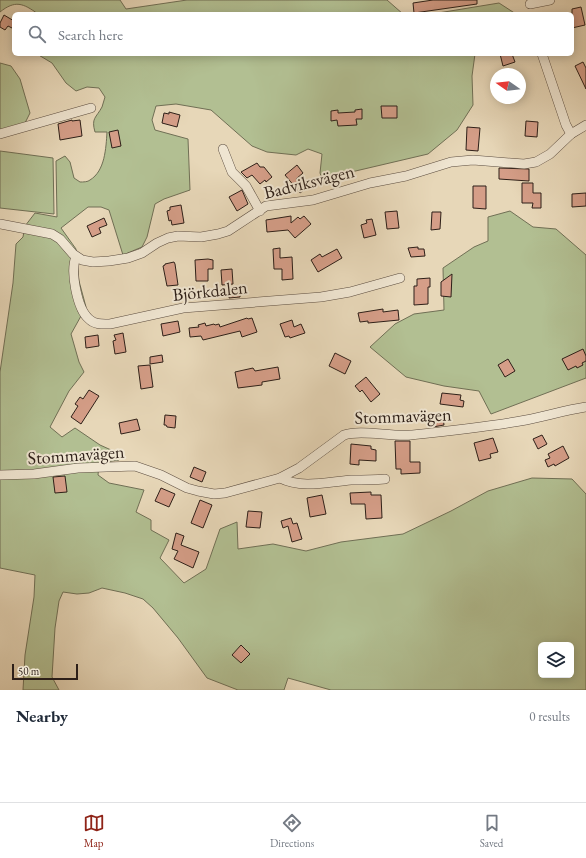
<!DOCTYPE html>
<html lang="en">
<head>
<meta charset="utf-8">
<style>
	:root { --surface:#fff; --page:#f6f6f7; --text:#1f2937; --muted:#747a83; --line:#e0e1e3; --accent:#8f2418 }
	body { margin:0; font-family:"EB Garamond",serif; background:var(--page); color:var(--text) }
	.controls { position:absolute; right:12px; bottom:12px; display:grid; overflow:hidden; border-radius:6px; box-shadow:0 2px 10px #0003 }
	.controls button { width:36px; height:36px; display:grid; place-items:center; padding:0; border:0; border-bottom:1px solid var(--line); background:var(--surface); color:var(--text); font:20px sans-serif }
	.compass { position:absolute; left:490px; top:68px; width:36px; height:36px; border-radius:50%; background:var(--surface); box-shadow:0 2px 10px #0003; rotate:284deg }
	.scale { position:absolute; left:12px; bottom:10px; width:66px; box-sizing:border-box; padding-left:4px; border:2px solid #2d1f18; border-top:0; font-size:11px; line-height:14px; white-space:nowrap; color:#2d1f18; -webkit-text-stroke:3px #efe5d1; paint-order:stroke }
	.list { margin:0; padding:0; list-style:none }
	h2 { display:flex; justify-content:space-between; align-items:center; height:52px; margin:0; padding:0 16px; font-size:17px }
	h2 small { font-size:13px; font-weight:400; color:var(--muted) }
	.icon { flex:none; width:22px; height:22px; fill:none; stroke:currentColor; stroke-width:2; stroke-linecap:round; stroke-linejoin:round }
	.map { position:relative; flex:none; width:586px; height:690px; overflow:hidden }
	.search { position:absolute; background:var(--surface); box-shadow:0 2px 10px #0003; left:12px; right:12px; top:12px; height:44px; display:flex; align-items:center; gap:10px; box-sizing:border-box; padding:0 14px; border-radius:6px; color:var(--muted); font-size:15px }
	.sheet { height:112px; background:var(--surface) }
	nav { display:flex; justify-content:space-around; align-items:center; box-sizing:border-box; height:56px; border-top:1px solid var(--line); background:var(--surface); font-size:11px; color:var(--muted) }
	nav a { display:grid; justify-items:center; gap:2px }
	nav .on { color:var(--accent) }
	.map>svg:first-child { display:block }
	.green { fill:#b2bf92; stroke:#706f55; fill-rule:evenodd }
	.building { fill:#d59e88; stroke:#2d1f18 }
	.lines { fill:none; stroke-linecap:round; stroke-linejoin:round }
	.minor-casing { stroke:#5c4d40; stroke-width:10 }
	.minor { stroke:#efe5d1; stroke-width:9 }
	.labels { text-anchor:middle; stroke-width:4; stroke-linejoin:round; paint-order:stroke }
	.street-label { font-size:18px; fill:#2d1f18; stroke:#efe5d1 }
</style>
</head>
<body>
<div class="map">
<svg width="586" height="690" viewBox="0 0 586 690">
	<rect width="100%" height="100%" fill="#e7d7b8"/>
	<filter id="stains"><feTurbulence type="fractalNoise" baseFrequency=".005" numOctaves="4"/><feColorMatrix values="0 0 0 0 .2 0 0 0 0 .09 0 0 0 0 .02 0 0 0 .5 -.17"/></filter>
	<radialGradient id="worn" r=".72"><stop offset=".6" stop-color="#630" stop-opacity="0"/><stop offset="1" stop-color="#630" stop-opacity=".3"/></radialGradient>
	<g class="green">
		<path d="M0,0H120L126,9L187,0H387L403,14H38C23,3 15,0 0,12Z"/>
		<path d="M499,3L516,14H432Z"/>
		<path d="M37,54H475L472,76L473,105L457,130L428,154L347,173L324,184L320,173L322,154L308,149L296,155L267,152L252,146L211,110L176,104L156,106L152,120L155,130L188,139L190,190L164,199L155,204L147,237L142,247L123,255L109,210L101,207H88L61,228L76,249L79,281L86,307L71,334L79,362L84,372L69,391L50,427L62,437L75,428L100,445L120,454L119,460L99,463L98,475L109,483L144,490L136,512L151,520V530L169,540L160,558L184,583L206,569L220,529L237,522L238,549L273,544L306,551L341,542L403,534L451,511L488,491L532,478L572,479L586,494V690H331L288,678L284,690H238L207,678L178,638L153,608L143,599L125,593L102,588L89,593L77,594L63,592L59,601L55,628L52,677L59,690H23L25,655L34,597L35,575L0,568V372L13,283L16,244L23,237L25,226L35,213L57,217L56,161L65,156L70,162L74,178L80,182C83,182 88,182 90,180C105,171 106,148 107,132H95C91,118 96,118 102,107C103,104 104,100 105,97L99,88L87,87L76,91L66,83L52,63ZM541,645H571V675H541Z"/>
		<path d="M0,63L11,66L20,79L30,113L25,123L0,130Z"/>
		<path d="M0,151L53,158L54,214L0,208Z"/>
		<path d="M510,211L533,227L556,229L586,255V378L491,414L479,391L444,386L406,377L370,347L395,324L414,314L444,310L443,268L474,247L488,241V217Z"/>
	</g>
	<g class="building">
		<path d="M433,0H477V4L414,13L413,3Z"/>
		<path d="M581,7L585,25L572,28V9Z"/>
		<path d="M4,15L14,21V29L8,26L5,30L0,27V23Z"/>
		<path d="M500,54H512L515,62L503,66Z"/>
		<path d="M583,62L586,68V89L575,66Z"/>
		<path d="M381,106H397V118H382Z"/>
		<path d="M362,109V119H356L357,125L338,126L337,120L331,121V111L338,110V113L355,112V110Z"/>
		<path d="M169,112L180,115L177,127L162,123L164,113L169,114Z"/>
		<path d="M72,120V121L80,120L82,136L60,140L58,124Z"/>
		<path d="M526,121L538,122L537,137L525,136Z"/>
		<path d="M467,127L480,128L478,151L466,150Z"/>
		<path d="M118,130L121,146L112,148L109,132Z"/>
		<path d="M257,163L260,167H264L272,177L266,182L265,180L260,184L252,175L247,178L241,172Z"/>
		<path d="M297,165L303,173L296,179L305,189L300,193L285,175Z"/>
		<path d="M499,168L529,169V181L499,179Z"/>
		<path d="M522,183H533V193H541V208H532L533,203H522Z"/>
		<path d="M473,186H486V209L473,208Z"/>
		<path d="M242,190L248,204L237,211L229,197Z"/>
		<path d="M586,193V206L572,207V194Z"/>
		<path d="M181,205L184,223L172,225L171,220L169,221L167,211L170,210V207Z"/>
		<path d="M397,211L399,228L387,229L385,212Z"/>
		<path d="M432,212H441L440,229L431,230Z"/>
		<path d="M291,216V223L298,217L300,219L304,216L311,224L295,238L288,230L267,232L266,220Z"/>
		<path d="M104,218L107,225L99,228L101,233L92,237L87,226Z"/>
		<path d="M372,219L376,235L364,238L361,225L367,223L366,220Z"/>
		<path d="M418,247V249H424L425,256L411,257L408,248Z"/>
		<path d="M280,248V258L292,257L293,279L282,280V269H274L273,249Z"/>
		<path d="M337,249L342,258L318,272L311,260L320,254L322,257Z"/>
		<path d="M208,259L213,260V269H208V281H196L195,260Z"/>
		<path d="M174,262L175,264L178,285L167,286L163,266L165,265V264Z"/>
		<path d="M232,269L233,284L222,285L221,270Z"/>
		<path d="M452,274L451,297L441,296V282Z"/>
		<path d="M430,278V287H428V304L414,305V286H417V279Z"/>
		<path d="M229,288H240V297L229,298Z"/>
		<path d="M383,309V312L398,310L399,320L368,323V321L360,322L358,313Z"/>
		<path d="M247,318L248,319L252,318L257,332L242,337L240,331L203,340L201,336L190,337L189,328L199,327L198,325L205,323L206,326L214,324L215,325L219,324L220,327Z"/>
		<path d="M292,320L294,327L301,324L305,333L290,338L289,336L285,337L280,324Z"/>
		<path d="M178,321L180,332L163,336L161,324Z"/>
		<path d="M123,333L126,352L115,354L113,341L116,340L114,335Z"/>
		<path d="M98,335L99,346L86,348L85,337Z"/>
		<path d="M583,349L586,356V361L582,363L583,365L577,368L576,366L568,370L562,359Z"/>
		<path d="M335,353L351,361L345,374L329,366Z"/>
		<path d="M162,355L163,362L150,364V357Z"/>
		<path d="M508,359L515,371L505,377L498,365Z"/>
		<path d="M150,365L153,387L141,389L138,366Z"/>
		<path d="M278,367L280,379L262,382V385L238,388L235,372L253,368L255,371Z"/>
		<path d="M366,377L380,394L371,402L362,390L360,392L355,386Z"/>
		<path d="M89,390L99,396L81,424L71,417L78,406L75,404L80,397L83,399Z"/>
		<path d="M442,393L461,395L460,400L464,401L463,407L440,404Z"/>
		<path d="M165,415L176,416L175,428L167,427L166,425H164Z"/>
		<path d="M443,417L444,425L433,427L432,418Z"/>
		<path d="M137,419L140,430L121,434L119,423Z"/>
		<path d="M542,435L547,444L538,449L533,439Z"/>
		<path d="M493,438L498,452L490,454L491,458L479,461L474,443Z"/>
		<path d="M395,441H410V462H420V473L401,474V469H396Z"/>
		<path d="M351,444L371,446V449L376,450V461L359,460V465L350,464Z"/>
		<path d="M563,446L569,458L555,466L554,464L548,467L545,460L550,458L548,454Z"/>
		<path d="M194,467L206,472L202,482L190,477Z"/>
		<path d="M65,476L67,492L55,493L53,477Z"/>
		<path d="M161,488L175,494L169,507L155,501Z"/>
		<path d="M371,492V495H381L382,518L366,519L365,504H351L350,493Z"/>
		<path d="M322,495L326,514L310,517L307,498Z"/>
		<path d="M200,500L212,505L203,528L191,523Z"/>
		<path d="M248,511L262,512L260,528L246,527Z"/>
		<path d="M291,518L293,524L297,523L302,539L292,542L288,526L283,528L281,521Z"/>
		<path d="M176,533L184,536L181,545L199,552L193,568L174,559L178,551L172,549Z"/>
		<path d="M241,645L250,654L241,663L232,655Z"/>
	</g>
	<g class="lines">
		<g class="minor-casing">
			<g id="minor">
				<path d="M530,4L550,0"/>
				<path d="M542,54L566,125L571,134"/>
				<path d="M0,134L91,108"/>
				<path d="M223,149L232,172L246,186L260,211"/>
				<path d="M0,224L52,234L60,239L73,254L82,260L93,262L109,261L128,258L142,253L157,243L168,238L178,236L201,237L218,234L228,231L266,206L313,200L370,183L406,176L451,162L473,160L524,164L536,162L550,154L571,134L586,125"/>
				<path d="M76,257C70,271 77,309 89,319C95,325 103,324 110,324L183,308L321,297L350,292L400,278"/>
				<path d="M0,475L34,474L78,468L135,466L161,475L187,488L198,491L214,494L225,493L280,478L299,468L344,435C360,429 391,437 411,435C449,431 488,427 526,420C546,416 566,410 586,407"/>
				<path d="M280,478C302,489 327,482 351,480C362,480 373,480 385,479"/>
			</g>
		</g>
		<use href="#minor" class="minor"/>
	</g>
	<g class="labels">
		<g class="street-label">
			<text transform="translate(309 182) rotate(-14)" y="6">Badviksvägen</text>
			<text transform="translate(210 291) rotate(-6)" y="6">Björkdalen</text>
			<text transform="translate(403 416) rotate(-2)" y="6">Stommavägen</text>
			<text transform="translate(76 455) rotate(-4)" y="6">Stommavägen</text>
		</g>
	</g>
	<rect width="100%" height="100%" filter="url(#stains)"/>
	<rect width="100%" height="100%" fill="url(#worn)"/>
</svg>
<div class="controls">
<button><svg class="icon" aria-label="layers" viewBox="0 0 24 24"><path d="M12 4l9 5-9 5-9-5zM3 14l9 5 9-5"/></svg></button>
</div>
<svg class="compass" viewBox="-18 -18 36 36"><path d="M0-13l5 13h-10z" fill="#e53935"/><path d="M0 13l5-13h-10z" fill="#747a83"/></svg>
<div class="scale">50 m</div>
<div class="search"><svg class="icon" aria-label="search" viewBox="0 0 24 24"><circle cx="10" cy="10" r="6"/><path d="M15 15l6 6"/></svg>Search here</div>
</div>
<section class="sheet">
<h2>Nearby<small>0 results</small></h2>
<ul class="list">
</ul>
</section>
<nav>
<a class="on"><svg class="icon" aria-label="map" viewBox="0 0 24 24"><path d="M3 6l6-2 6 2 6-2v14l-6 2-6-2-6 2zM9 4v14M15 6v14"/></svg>Map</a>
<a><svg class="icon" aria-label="directions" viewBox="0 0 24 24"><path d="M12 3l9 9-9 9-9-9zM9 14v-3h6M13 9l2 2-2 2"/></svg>Directions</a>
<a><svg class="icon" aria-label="saved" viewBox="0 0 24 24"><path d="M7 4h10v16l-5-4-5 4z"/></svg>Saved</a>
</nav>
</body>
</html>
